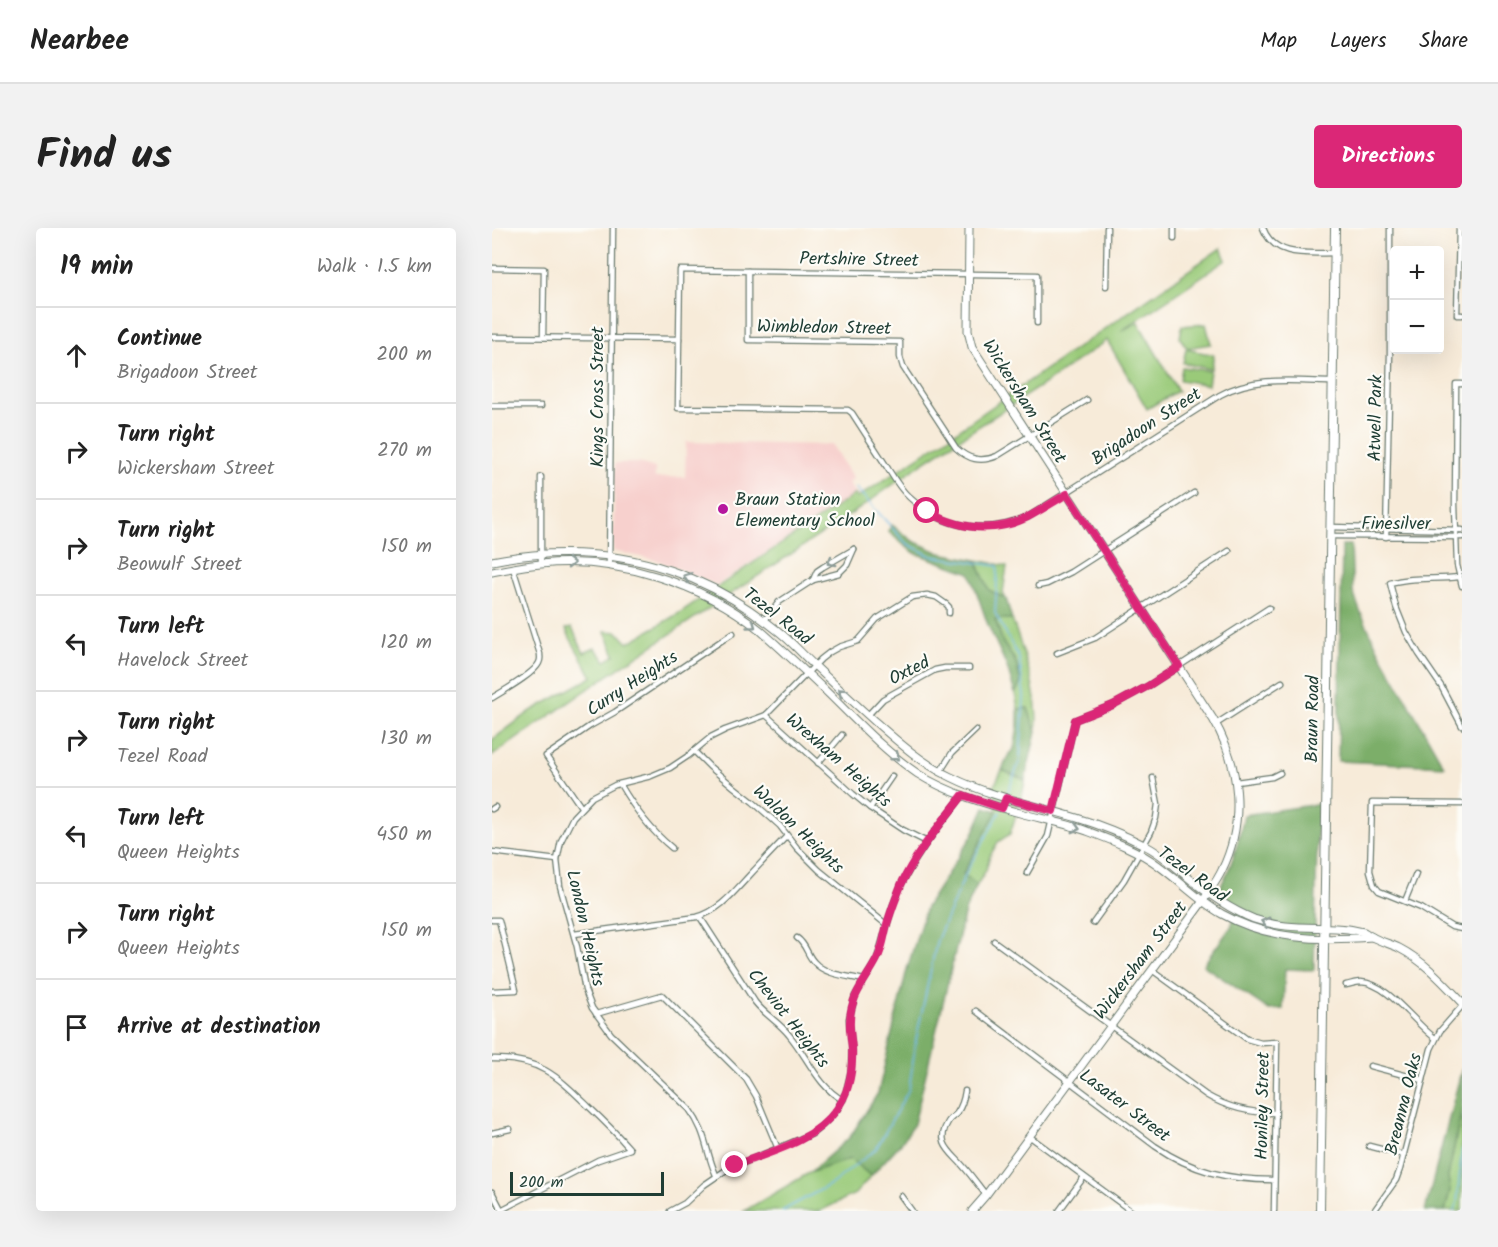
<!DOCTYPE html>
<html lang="en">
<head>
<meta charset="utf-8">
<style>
	:root { --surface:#fff; --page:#f2f2f2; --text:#222; --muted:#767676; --line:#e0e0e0; --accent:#db2777 }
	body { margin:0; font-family:Kalam,sans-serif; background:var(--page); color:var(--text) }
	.controls { position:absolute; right:18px; top:18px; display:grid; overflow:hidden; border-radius:6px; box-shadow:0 6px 24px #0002 }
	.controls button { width:54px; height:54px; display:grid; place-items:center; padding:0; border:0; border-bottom:2px solid var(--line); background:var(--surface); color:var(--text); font:30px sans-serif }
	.scale { position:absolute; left:18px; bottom:15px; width:154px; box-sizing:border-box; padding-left:6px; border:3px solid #1f3d34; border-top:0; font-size:16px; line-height:21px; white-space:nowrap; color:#1f3d34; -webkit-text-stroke:4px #fdfcf7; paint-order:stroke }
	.stop { position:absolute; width:18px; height:18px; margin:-14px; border:4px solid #db2777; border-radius:50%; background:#fff }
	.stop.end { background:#db2777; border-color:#fff; box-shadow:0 2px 6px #0008 }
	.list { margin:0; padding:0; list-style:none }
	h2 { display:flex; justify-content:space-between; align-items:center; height:78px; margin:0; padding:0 24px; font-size:26px }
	h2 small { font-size:20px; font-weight:400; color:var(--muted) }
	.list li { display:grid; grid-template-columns:39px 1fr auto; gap:18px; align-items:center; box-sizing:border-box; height:96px; padding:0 24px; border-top:2px solid var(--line) }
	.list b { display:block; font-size:22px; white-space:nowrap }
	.list p { margin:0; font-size:20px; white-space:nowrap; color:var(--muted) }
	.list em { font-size:20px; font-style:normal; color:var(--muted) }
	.icon { flex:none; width:33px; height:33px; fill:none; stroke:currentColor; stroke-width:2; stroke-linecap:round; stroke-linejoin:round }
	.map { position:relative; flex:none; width:970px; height:983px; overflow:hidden; border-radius:6px }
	header { display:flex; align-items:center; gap:36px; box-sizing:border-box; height:84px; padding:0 30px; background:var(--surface); border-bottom:2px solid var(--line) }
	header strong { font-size:28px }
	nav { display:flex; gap:33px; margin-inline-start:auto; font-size:21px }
	.intro { display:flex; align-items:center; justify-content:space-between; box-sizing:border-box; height:144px; padding:0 36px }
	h1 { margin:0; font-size:42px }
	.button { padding:15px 27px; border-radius:6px; background:var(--accent); color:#fff; font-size:21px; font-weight:700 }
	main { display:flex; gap:36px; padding:0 36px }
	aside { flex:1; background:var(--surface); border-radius:6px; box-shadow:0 6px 24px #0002 }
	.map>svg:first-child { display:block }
	.built { fill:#f7d0cd }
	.green { fill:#9aca79; stroke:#5c8456; stroke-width:1.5 }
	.forest { fill:#7bae69; stroke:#4d764e; stroke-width:1.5 }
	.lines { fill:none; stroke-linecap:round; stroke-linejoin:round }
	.stream { stroke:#70b9e8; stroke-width:1.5 }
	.street-casing { stroke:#6b7a6e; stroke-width:7 }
	.secondary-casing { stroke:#6b7a6e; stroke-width:9 }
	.primary-casing { stroke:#6b7a6e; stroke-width:10 }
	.street { stroke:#fff; stroke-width:4.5 }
	.secondary { stroke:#fff; stroke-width:7 }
	.primary { stroke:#fff; stroke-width:8 }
	.oneway { stroke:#8f9e9a }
	.route { stroke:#db2777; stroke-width:8 }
	.poi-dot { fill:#b5179e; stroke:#fdfcf7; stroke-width:2 }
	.labels { text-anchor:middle; stroke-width:4.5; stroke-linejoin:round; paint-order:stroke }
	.street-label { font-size:18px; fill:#1f3d34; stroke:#fdfcf7 }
	.poi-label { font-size:18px; fill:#1f3d34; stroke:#fdfcf7; text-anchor:start }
</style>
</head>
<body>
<header>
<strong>Nearbee</strong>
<nav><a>Map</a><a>Layers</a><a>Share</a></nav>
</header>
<div class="intro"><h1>Find us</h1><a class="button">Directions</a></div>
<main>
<aside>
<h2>19 min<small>Walk · 1.5 km</small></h2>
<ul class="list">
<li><svg class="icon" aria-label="ahead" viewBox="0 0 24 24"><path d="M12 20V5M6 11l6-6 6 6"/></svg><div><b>Continue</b><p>Brigadoon Street</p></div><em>200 m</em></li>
<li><svg class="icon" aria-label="right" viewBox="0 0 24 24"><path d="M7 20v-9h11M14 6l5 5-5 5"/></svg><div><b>Turn right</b><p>Wickersham Street</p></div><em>270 m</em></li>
<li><svg class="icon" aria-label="right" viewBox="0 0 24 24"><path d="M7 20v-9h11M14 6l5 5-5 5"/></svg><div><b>Turn right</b><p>Beowulf Street</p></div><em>150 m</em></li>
<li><svg class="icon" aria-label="left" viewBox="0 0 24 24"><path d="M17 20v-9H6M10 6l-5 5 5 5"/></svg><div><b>Turn left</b><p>Havelock Street</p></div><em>120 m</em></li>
<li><svg class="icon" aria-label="right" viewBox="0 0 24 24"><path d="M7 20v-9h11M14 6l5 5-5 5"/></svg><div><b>Turn right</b><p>Tezel Road</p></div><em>130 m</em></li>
<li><svg class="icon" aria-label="left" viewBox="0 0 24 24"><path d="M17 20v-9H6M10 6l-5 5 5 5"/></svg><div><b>Turn left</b><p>Queen Heights</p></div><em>450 m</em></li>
<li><svg class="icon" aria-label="right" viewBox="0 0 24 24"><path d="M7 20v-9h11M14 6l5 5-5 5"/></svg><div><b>Turn right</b><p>Queen Heights</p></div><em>150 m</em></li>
<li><svg class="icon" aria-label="arrive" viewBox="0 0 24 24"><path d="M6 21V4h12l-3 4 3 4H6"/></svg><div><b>Arrive at destination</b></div></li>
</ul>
</aside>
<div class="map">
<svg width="970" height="983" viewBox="0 0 970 983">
	<rect width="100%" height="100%" fill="#fdfcf7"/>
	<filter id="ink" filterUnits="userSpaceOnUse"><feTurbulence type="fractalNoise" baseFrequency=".0167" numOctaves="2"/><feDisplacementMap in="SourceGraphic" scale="12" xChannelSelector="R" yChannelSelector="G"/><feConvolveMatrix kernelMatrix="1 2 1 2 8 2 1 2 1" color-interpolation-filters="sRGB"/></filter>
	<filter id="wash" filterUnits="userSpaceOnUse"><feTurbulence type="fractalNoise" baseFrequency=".008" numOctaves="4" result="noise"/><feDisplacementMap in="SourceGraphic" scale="24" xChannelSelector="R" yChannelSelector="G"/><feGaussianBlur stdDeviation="1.35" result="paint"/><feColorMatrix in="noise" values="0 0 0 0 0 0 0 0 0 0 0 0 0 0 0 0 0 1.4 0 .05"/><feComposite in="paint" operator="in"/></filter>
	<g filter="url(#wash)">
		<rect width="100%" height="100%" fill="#f7ebd9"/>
		<path class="built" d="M194,214L340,217L361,251L356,254L363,266L225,357L167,333L121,323L123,235H147L163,240V250L193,249Z"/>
		<g class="green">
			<path d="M729,20L734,32L629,103L646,94L686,163L655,181L615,112L558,152L432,234L370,279L112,450L0,528V512L39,483L100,449L78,410L74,401L80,400L92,425L103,420L114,433L123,427L113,403L126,404L136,415L184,387L363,266L365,270L452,212Z"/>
			<path d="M714,96L719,116L695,120L688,110L690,98Z"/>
			<path d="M694,121L722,127L719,141L691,135Z"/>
			<path d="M690,139L718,143L716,157L688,152Z"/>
			<path d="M484,332L515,338L511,365L514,371L497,362Z"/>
			<path d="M503,390L520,391C531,422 549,472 544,504L536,480L526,481L523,466L529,454L524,434L511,415Z"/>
			<path d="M510,542L533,552L530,568L518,606L506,614L498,628L494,642L485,657L471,647L505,583L501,560Z"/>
			<path d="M970,880V983H953L958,962L956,949Z"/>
			<path d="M358,931L379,948L363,966L328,983H252L317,945Z"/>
		</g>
		<g class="forest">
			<path d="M400,297L421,313L448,325L484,332L497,362L514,371L520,391H503L511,415L524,434L529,454L523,466L515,439L496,397L478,345L423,325L413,318L396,303Z"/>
			<path d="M850,317H859L861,364L868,383L887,423L952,538L846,533Z"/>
			<path d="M536,480L544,504L533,552L510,542L517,526L522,521L526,498V481Z"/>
			<path d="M826,576L822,742L793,741L791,781L777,782L711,737L739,699L746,677L727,665C728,657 733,651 736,643C744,625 748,606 752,587Z"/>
			<path d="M493,579L505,583L471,646L485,657L473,683L422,896L410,914L379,948L358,931L317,945L358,909L386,865L415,741L434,679L480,608Z"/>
			<path d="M970,840V880L956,949L958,962L953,983H933Z"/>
		</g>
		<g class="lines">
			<g class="stream">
				<path d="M364,260L414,315L439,328L506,338L503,385L527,430L532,468L528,532L515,566"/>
				<path d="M290,983L341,955L384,921L417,861L424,812L445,712L475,643L508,584"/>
				<path d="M962,983L965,975L970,921"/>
			</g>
		</g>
	</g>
	<g filter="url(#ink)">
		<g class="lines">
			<g class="street-casing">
				<g id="street">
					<path d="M771,0C782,30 816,25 842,25"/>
					<path d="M967,0L965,87H970"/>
					<path d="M682,10V0"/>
					<path d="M0,40L52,41L51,109"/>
					<path d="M256,43V112L408,114V129L411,139L464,220C476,231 488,235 505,228L595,172"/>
					<path d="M614,58L615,0"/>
					<path d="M545,95V47L188,42L186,180L356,182L360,185C371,202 382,219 393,236C400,247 407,260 417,269C451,301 494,307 536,289L728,167C762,148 802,153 839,154"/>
					<path d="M0,109L187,111"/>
					<path d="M970,156H964L963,277L965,337L970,358"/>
					<path d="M0,178H49"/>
					<path d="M49,249V336"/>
					<path d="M838,299L970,302"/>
					<path d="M838,308L970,309"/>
					<path d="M894,309L898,126V0"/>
					<path d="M117,338L121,0"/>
					<path d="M967,349C944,352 920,348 898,355L904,379L914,404L927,426L949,458L970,498"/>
					<path d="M321,352L325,343L331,339L362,321"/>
					<path d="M546,358L555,356L579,344L702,265"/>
					<path d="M272,393L287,374L321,352L347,345L355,337L362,321"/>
					<path d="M565,425L603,410L737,323"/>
					<path d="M0,470C11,463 42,446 47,435C49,431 48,430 48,426L21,340"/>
					<path d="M274,487L361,566L378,580L411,602L435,614"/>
					<path d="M376,487L391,471L443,442L453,440H477"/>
					<path d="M724,496L790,454"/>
					<path d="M202,523L218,539L242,559L261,574L288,598L305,620L327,642L395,697"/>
					<path d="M326,535L350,507"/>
					<path d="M448,544L460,525L484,502"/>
					<path d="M744,554L780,549L788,545"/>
					<path d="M128,556C142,580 158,602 180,620"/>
					<path d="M970,576L880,575L878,643L882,657L887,663L929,680L960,699L970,701"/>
					<path d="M89,579L54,528L98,498L123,484L241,405"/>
					<path d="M378,580L400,548"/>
					<path d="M0,581L3,579"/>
					<path d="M0,624L65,632"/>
					<path d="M535,645L556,608L583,492L621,477L656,458L777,380"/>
					<path d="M913,673L924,646"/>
					<path d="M208,689L263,774C273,787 287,794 297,807C315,828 326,859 351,872"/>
					<path d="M0,692H7L24,762L0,763"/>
					<path d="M601,695L632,652L659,604L664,590L666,576L661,550"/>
					<path d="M82,706L205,689C227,683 241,665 256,649C269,635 282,621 295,608"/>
					<path d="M305,710C314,716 315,727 322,734C333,747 356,748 372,752"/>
					<path d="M502,713L714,867C736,880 758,885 783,885"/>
					<path d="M660,742L755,811L769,815L785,814L782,983"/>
					<path d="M854,757C859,756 864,754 869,754C896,755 922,795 943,810"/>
					<path d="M484,783L663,918C701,944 737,952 782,952"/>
					<path d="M104,786L170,767L254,851L264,868L286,921"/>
					<path d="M0,831C47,830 64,847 96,878C111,892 125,906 138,921L106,932L9,982"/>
					<path d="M878,838L931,852"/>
					<path d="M473,863C472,870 470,878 465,885C463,888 458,890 456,894C443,915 459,924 471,938C479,947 486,957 494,967"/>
					<path d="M0,905L18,901"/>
					<path d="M537,908L639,983"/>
					<path d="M877,918L912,927"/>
					<path d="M224,947C213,922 215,905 197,881L119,806L100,780L93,762L85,719L68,658L65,632L69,613L81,589L100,569L123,557L159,548L178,540L196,528L219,509L233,502L274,487L329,431L338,424L347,419L366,413L385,391L420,369L435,367L444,369L454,376L457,379V385"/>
					<path d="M0,964L10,983"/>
					<path d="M409,968L420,983"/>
					<path d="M178,983L193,975L212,957L234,942L320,906L333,895L345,882L354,864L359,843L360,822L357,791L363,768L385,731L401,677L410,655L422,634L435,614L471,567"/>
					<path d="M567,983L592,949"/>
					<path d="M882,983L904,952L908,941L939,821L948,803L970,778"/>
				</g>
			</g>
			<g class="secondary-casing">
				<g id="secondary">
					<path d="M477,0L476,103L480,119L721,491C748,537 754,593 730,642C725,653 717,663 711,673L494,967L480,983"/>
					<path d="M0,333C67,319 138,324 201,351C232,364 260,382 286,403C299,413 310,426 322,437C341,455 360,473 379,490C404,512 429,535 459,549C499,569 543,577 585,590C608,597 631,606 652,617C667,624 680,636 692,646C713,664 737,681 762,691C793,702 824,698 856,701C861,702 867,703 872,704C875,706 878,708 882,710C890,714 899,716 907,720C932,733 951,754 970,774"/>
					<path d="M0,344C16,341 33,337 49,336C123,328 210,355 268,402C284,416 300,431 316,446C352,479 385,518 426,546C456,565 494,576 528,585C550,591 573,595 595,603C619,612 646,622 667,638C688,653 707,673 730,686C777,712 827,713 880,709"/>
				</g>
			</g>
			<g class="primary-casing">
				<path id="primary" d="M828,983L843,0"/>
			</g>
			<use href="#street" class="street"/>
			<use href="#secondary" class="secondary"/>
			<use href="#primary" class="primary"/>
		</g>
		<defs><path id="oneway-chevron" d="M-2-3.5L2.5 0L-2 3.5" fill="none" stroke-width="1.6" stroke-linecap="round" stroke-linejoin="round" transform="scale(1.5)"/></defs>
		<g class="oneway">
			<use href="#oneway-chevron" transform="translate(339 334) rotate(150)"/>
			<use href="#oneway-chevron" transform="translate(79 335) rotate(1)"/>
			<use href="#oneway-chevron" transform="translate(195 349) rotate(-159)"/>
			<use href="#oneway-chevron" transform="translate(260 397) rotate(36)"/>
			<use href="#oneway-chevron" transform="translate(350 464) rotate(-138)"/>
			<use href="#oneway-chevron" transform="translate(404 529) rotate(38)"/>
			<use href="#oneway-chevron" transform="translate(584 600) rotate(16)"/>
			<use href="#oneway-chevron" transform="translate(773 694) rotate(-165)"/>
		</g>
	</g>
	<g class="lines" filter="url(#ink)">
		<path class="route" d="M243,937C278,924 322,914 345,881C357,864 361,841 360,820C358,804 356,790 361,775C366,758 378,746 385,731C391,720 392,708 395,696C399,683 404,670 409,657C424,624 449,596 471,567L510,580L514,570L561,583L583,492L621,477L656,458L687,438L575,266C561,274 548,283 534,290C500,306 467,301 435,283"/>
	</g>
	<circle class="poi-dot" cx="231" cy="281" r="6"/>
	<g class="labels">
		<g class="street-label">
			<text transform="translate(367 31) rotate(1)" y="6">Pertshire Street</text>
			<text transform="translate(332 99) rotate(1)" y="6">Wimbledon Street</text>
			<text transform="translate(105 169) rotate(-90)" y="6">Kings Cross Street</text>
			<text transform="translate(533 173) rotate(58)" y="6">Wickersham Street</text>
			<text transform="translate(883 190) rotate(-89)" y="6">Atwell Park</text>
			<text transform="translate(654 198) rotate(-33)" y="6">Brigadoon Street</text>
			<text x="904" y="301">Finesilver</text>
			<text transform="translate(286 388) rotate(38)" y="6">Tezel Road</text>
			<text transform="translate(417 442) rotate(-27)" y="6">Oxted</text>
			<text transform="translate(140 455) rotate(-33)" y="6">Curry Heights</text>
			<text transform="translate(820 491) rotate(-89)" y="6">Braun Road</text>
			<text transform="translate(347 532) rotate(41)" y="6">Wrexham Heights</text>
			<text transform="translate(307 601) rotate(44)" y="6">Waldon Heights</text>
			<text transform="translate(701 646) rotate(36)" y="6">Tezel Road</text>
			<text transform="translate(94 700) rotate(77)" y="6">London Heights</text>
			<text transform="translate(648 732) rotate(-53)" y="6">Wickersham Street</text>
			<text transform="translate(297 790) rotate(52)" y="6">Cheviot Heights</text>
			<text transform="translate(911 876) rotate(-76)" y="6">Breanna Oaks</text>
			<text transform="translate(633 877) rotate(37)" y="6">Lasater Street</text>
			<text transform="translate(770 878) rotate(-89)" y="6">Honiley Street</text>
		</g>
		<g class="poi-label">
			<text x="243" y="277">Braun Station<tspan x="243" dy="21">Elementary School</tspan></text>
		</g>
	</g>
</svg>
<div class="controls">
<button>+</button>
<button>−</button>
</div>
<div class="scale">200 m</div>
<div class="stop" style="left:435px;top:283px"></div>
<div class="stop end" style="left:243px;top:937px"></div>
</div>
</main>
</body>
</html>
